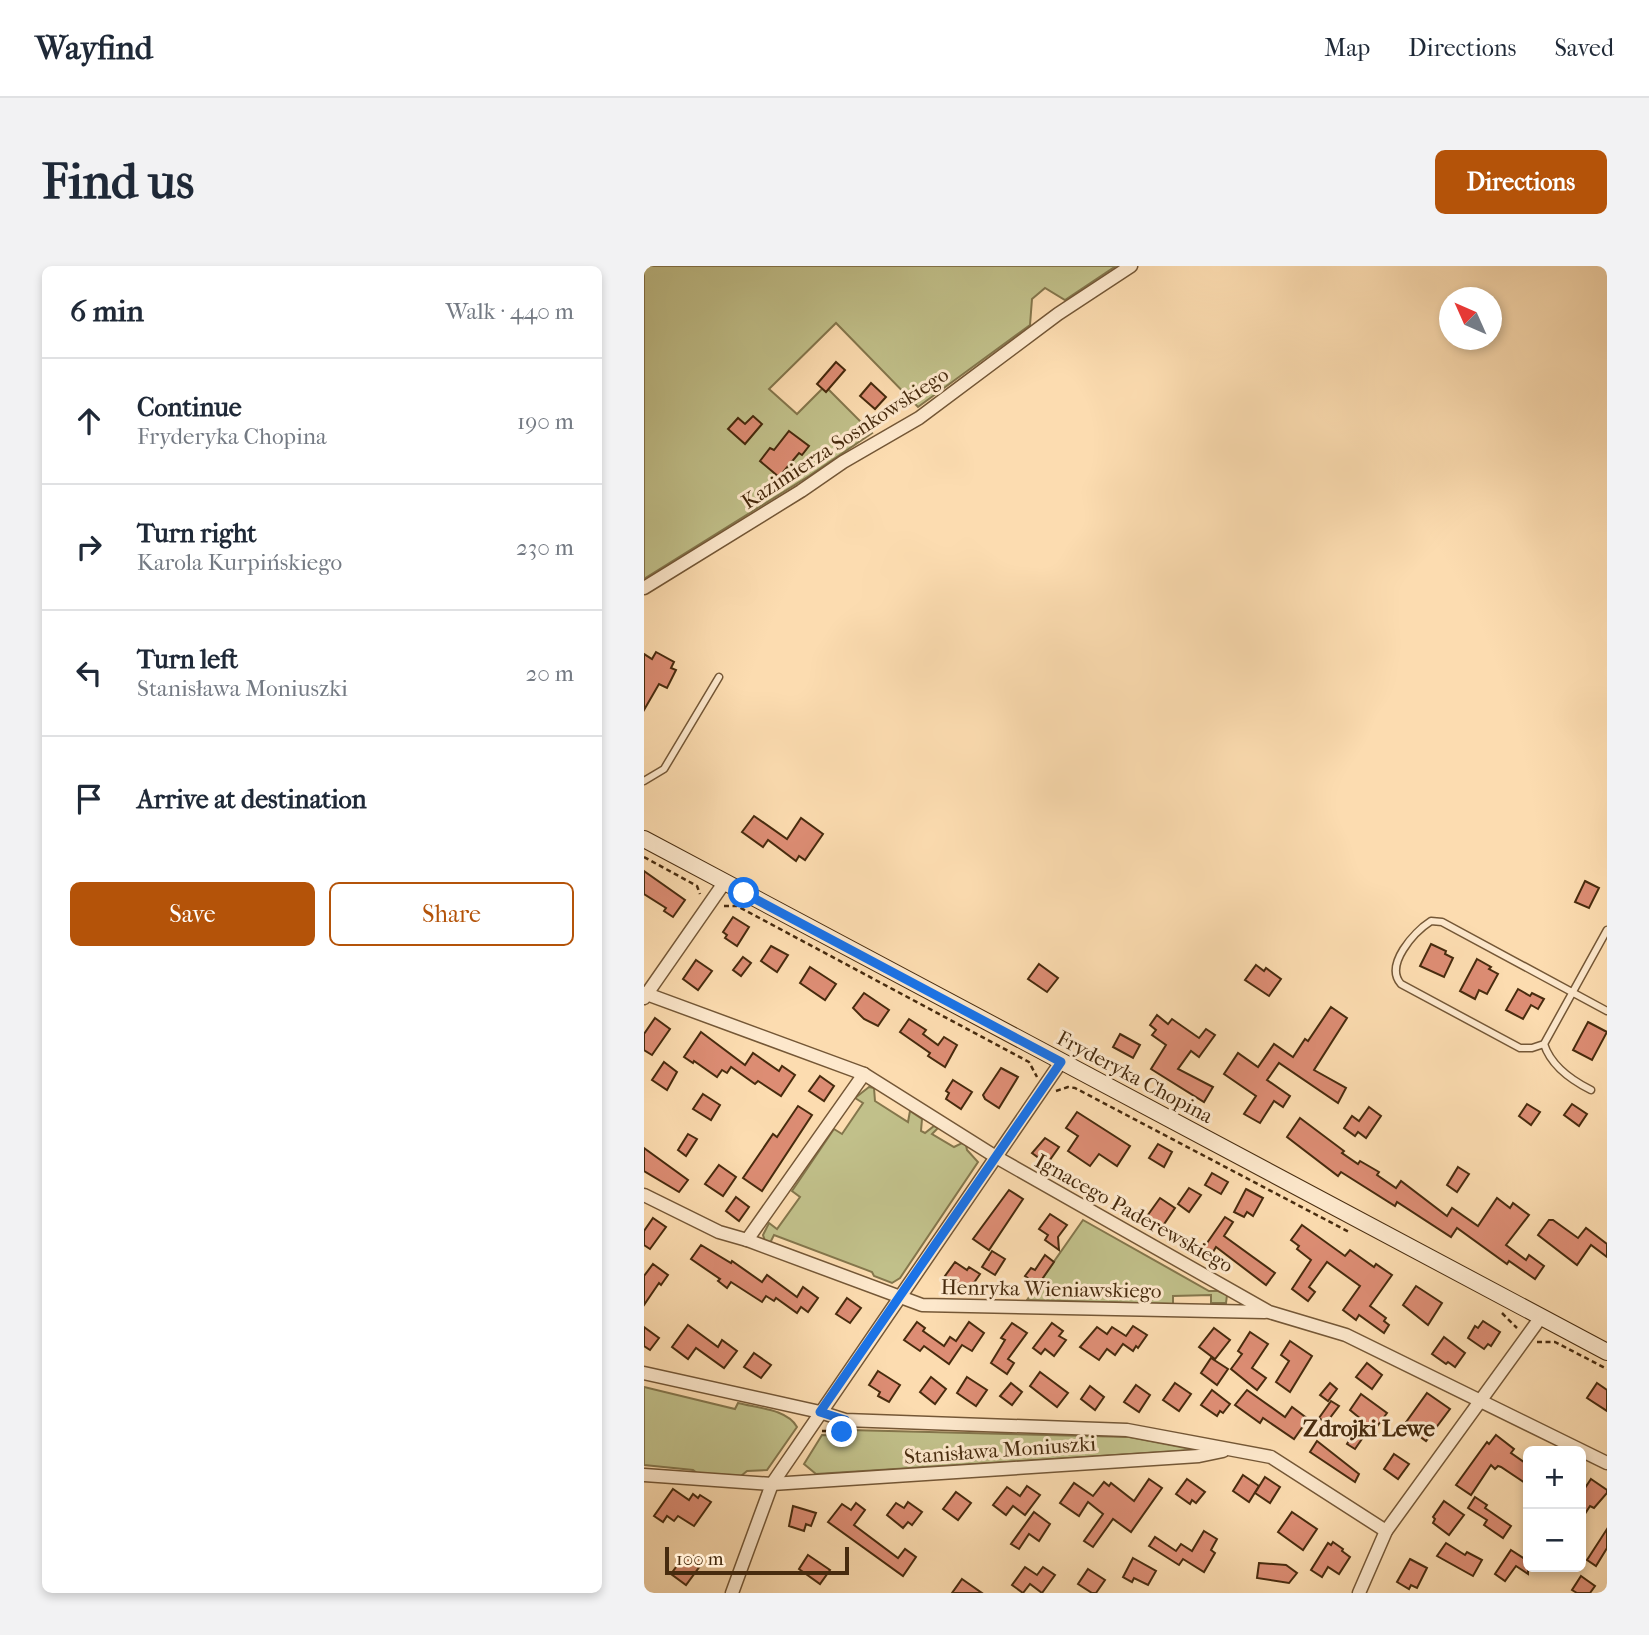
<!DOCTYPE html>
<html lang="en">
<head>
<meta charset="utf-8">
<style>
	:root { --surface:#fff; --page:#f2f2f3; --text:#1f2937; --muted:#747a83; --line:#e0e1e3; --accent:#b45309 }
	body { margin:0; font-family:"IM FELL French Canon",serif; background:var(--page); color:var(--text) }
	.controls { position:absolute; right:21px; bottom:21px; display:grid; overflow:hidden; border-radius:10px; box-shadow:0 4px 10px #0003 }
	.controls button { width:63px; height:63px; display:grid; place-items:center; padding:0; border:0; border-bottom:2px solid var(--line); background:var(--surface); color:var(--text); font:35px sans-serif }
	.compass { position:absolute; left:795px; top:21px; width:63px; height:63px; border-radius:50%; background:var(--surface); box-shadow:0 4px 10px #0003; rotate:315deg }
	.scale { position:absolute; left:21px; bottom:18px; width:184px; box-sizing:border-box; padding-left:7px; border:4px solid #472b0e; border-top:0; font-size:19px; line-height:24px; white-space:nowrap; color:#472b0e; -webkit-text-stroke:5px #fde8cc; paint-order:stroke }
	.stop { position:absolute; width:21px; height:21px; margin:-16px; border:5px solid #1a73e8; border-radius:50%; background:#fff }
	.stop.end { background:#1a73e8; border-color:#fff; box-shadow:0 2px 7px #0008 }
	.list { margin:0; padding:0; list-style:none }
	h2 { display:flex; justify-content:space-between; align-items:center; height:91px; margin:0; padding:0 28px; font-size:30px }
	h2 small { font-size:23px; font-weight:400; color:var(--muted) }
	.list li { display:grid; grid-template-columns:46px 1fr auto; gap:21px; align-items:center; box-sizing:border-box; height:126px; padding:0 28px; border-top:2px solid var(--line) }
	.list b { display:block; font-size:26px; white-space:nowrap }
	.list p { margin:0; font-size:23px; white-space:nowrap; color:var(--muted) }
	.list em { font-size:23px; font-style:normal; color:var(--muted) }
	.actions { display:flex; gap:14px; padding:21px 28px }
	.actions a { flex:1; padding:16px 0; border:2px solid var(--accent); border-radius:10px; text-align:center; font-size:24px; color:var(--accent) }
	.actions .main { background:var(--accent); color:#fff }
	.icon { flex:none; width:38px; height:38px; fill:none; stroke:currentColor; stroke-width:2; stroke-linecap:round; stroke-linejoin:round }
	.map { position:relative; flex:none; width:963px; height:1327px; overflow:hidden; border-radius:10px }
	header { display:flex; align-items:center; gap:42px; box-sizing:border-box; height:98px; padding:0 35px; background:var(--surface); border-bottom:2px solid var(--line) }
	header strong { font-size:33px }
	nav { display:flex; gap:38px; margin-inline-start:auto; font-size:24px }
	.intro { display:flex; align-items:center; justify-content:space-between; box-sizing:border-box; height:168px; padding:0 42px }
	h1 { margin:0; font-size:49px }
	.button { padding:18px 32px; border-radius:10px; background:var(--accent); color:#fff; font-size:24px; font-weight:700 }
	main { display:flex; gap:42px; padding:0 42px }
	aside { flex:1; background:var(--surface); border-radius:10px; box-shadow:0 4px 10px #0003 }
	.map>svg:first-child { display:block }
	.green { fill:#c1c08a; stroke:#84764c; stroke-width:2 }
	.building { fill:#dd8d74; stroke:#472b0e; stroke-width:2 }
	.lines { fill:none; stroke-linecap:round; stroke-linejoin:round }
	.lane-casing { stroke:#745736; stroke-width:9 }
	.street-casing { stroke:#745736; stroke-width:15 }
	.secondary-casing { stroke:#472b0e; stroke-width:18 }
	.path { stroke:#472b0e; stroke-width:2.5; stroke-dasharray:5 3.5; stroke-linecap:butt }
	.lane { stroke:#fde8cc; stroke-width:6 }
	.street { stroke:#fde8cc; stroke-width:12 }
	.secondary { stroke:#fde8cc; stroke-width:16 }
	.route { stroke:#1a73e8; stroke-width:9 }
	.labels { text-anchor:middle; stroke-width:6; stroke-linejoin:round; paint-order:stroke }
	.street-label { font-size:21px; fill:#472b0e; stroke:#fde8cc }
	.neighbourhood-label { font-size:23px; font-weight:bold; fill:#472b0e; stroke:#fde8cc }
</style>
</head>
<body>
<header>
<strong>Wayfind</strong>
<nav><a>Map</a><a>Directions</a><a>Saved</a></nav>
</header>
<div class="intro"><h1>Find us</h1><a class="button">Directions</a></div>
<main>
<aside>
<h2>6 min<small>Walk · 440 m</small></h2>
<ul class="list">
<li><svg class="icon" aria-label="ahead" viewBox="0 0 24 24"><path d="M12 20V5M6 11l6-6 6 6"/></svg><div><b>Continue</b><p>Fryderyka Chopina</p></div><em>190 m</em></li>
<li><svg class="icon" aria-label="right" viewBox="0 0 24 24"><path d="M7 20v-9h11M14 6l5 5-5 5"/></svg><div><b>Turn right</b><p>Karola Kurpińskiego</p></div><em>230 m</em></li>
<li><svg class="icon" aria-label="left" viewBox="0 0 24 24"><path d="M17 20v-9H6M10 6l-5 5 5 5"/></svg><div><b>Turn left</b><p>Stanisława Moniuszki</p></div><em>20 m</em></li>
<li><svg class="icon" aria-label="arrive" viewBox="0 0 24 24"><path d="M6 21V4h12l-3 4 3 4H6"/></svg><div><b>Arrive at destination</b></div></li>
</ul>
<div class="actions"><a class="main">Save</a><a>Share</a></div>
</aside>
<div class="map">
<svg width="963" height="1327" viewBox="0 0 963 1327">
	<rect width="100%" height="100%" fill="#fcdcb0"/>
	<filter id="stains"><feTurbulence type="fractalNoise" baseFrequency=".00286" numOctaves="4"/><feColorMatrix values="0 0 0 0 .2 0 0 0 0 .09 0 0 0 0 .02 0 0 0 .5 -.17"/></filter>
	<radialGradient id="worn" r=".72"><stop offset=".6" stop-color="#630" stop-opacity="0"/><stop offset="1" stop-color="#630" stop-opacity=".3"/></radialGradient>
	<g class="green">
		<path d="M0,0H472L421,34L401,22L388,33L386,59L274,141L192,57L125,123L153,148L181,120L228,167L165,210L0,313Z"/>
		<path d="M225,821L230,822L231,835L264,856L266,845L278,853L277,865L281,867L290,860L294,862L288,868L310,881L318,877L322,879L323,884L334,896L256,1012L248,1017L230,1010L228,1006L130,969L126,977L121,975L119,969L125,957L133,963L156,931L148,925L190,863L198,868L219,837L211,832Z"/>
		<path d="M439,954L565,1025H574L583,1029L582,1037H567V1029L529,1030V1038L383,1034Z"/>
		<path d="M0,1121L91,1143L94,1137C113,1142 143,1143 153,1161L123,1204L103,1205L97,1210L53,1207L49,1204L0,1199Z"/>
		<path d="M205,1164L485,1171L552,1184L172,1208L160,1198L178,1169L199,1170Z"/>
	</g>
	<g class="building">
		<path d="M192,96L201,104L182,126L173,118Z"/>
		<path d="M227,117L242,131L231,143L216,130Z"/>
		<path d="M109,150L118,158L101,178L84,163L94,152L101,158Z"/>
		<path d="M145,165L165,180L158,189L155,187L135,211L116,195L126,182L130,184Z"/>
		<path d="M12,386L30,396L27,402L32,404L23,422L15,418L0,444V388L8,393Z"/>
		<path d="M110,550L143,573L157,552L179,568L161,594L155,590L152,595L124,574L119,581L98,566Z"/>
		<path d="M0,605L41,634L29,651L20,645L22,642L0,628Z"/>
		<path d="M941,615L955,622L945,642L931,636Z"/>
		<path d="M89,651L105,661L93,680L81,672L83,669L79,666Z"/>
		<path d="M787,678L802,685L801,688L809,692L800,711L776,700Z"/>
		<path d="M127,680L144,689L133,706L117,695Z"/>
		<path d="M99,691L107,697L97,710L89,704Z"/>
		<path d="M833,693L847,701L845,703L854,708L843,728L835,724L831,733L816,725Z"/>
		<path d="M52,694L68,705L54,724L39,713Z"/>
		<path d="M395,698L414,712L403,726L384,713Z"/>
		<path d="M612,699L620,705L622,702L637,713L625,730L601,714Z"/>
		<path d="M166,701L192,718L181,734L156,717Z"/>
		<path d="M874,723L886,730L888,727L900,733L894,743L887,739L879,753L862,744Z"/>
		<path d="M220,727L245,744L234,760L220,753L209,742Z"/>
		<path d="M687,741L703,752L670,804L702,822L694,837L635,797L623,814L646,830L639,841L630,835L616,857L600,848L612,830L580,808L594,787L614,801L630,778L649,791L661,773L664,775Z"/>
		<path d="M513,749L524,758L528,753L555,772L562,763L571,769L555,791L547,785L534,803L569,821L560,836L507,803L522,779L508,769L512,764L506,759Z"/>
		<path d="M11,752L26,763L8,789L0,784V768Z"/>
		<path d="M265,753L282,764L279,768L294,779L300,771L313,779L301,801L284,790L286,787L256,766Z"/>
		<path d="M944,756L963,766L948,794L929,784Z"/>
		<path d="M57,766L101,799L109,787L135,805L138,800L151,809L137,830L114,815L111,818L87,801L83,807L78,804L73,811L50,795L49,797L40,791Z"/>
		<path d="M476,768L496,779L489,792L469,781Z"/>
		<path d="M20,796L33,806L23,824L8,814Z"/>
		<path d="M357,802L374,811L355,842L341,833L339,829Z"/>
		<path d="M176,810L190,820L180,835L165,825Z"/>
		<path d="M309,814L328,826L317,843L302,833L305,827L302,825Z"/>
		<path d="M59,828L76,839L67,854L49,843Z"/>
		<path d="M883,838L896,846L887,859L875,850Z"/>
		<path d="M928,838L943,848L935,860L920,849Z"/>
		<path d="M154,840L168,849L118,925L99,912L129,868L133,871Z"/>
		<path d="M725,841L737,850L722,872L714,866L711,870L700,862L708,850L715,855Z"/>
		<path d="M433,846L486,880L473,900L455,888L446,900L424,885L434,870L422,862Z"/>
		<path d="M656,852L700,885L698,887L714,898L716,895L735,906L733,909L752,922L757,915L803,950L808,942L834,960L853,932L866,942L869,937L885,949L862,979L882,994L885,989L900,1000L891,1013L865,995L863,998L813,962L807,971L753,936L751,940L697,906L694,910L643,871Z"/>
		<path d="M44,868L53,873L42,890L34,884Z"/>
		<path d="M401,872L415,881L403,898L388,887Z"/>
		<path d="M514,878L528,886L520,901L505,892Z"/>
		<path d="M0,882L44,914L35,926L0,905Z"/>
		<path d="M75,899L92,911L79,930L61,918Z"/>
		<path d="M814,901L825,908L813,926L803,919Z"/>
		<path d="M568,907L584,916L577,928L561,919Z"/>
		<path d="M545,922L557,929L545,946L534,938Z"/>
		<path d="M602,923L619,932L609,950L603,946L600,951L590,946Z"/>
		<path d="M365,924L379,933L345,984L329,973Z"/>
		<path d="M92,931L105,941L95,955L82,945Z"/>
		<path d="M516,932L531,942L516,964L501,953Z"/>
		<path d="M406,948L423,959L414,971L415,984L401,974L404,969L395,963Z"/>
		<path d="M581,951L589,956L580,970L631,1007L622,1019L572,981L563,996L554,990Z"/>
		<path d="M9,952L22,961L6,983L0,979V965Z"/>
		<path d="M905,954H909L934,972L942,962L963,978V991L947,979L933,999L894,969Z"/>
		<path d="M658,959L701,990L706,984L730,1001L732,998L748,1009L726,1040L742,1052L740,1055L745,1059L740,1067L715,1049L712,1054L699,1044L716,1020L683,996L665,1021L671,1026L664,1035L648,1023L667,994L653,983L655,980L647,974Z"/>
		<path d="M57,979L87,997L88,995L118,1016L123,1009L153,1031L159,1021L174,1032L164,1046L157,1041L153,1047L132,1032L130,1035L122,1030L118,1036L87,1016L83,1022L74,1015L76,1013L47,993Z"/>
		<path d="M348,985L361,993L351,1009L338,1001Z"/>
		<path d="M401,989L410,996L394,1019L381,1010L387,1002L391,1004Z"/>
		<path d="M311,996L323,1004L325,1001L336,1008L325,1024L301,1010Z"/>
		<path d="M9,998L24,1009L17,1019L15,1017L0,1039V1010Z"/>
		<path d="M772,1020L798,1037L784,1059L759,1039Z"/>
		<path d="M203,1032L217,1042L206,1057L192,1048Z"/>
		<path d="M839,1055L856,1066L847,1080L844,1078L840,1083L824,1072L831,1060L834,1062Z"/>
		<path d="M273,1056L281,1062L279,1065L300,1080L306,1071L312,1075L325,1056L340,1067L328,1085L318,1079L305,1098L280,1080L276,1085L260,1074Z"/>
		<path d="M368,1057L383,1067L364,1093L370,1097L363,1108L347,1097L361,1074L357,1072Z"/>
		<path d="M408,1057L419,1065L415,1070L422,1074L410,1090L401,1083L397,1088L389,1082Z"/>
		<path d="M44,1059L74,1081L78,1074L93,1085L80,1102L52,1082L44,1093L28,1081Z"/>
		<path d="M489,1060L503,1069L494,1082L492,1080L489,1085L479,1078L471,1089L463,1083L455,1094L436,1081L453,1061L463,1068L468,1061L482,1070Z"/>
		<path d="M0,1061L15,1072L6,1084L0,1080Z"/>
		<path d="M570,1062L586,1074L571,1093L555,1081Z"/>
		<path d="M606,1066L624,1078L608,1102L622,1112L613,1124L587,1103L598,1088L594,1085Z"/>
		<path d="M800,1071L821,1087L811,1101L804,1096L802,1098L788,1088Z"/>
		<path d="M646,1075L668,1090L646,1126L632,1116L645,1095L637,1089Z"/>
		<path d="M110,1087L127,1099L117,1112L100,1101Z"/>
		<path d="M567,1092L584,1103L573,1119L557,1107Z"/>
		<path d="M723,1097L738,1109L728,1123L712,1111Z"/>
		<path d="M234,1105L256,1119L245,1136L234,1130L236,1126L225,1119Z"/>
		<path d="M396,1106L424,1127L413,1141L386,1120Z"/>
		<path d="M287,1111L302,1123L291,1138L276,1126Z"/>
		<path d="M323,1111L343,1124L332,1140L313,1127Z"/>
		<path d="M367,1117L378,1126L368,1139L356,1130Z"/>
		<path d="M531,1117L547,1128L535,1145L519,1134Z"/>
		<path d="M686,1117L693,1123L684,1135L676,1129Z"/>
		<path d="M953,1117L963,1124V1145L943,1132Z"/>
		<path d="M492,1119L506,1129L495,1146L480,1136Z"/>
		<path d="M446,1120L460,1131L451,1144L437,1133Z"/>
		<path d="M568,1124L586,1138L579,1147L576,1145L573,1150L557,1139Z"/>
		<path d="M603,1124L641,1151L648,1141L664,1153L650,1173L619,1152L616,1157L591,1139Z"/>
		<path d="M783,1127L806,1143L782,1175L760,1159Z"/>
		<path d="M717,1128L743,1147L731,1163L727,1160L711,1183L703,1178L718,1154L706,1144Z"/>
		<path d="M687,1135L695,1140L682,1157L675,1152Z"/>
		<path d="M852,1169L870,1183L867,1187L884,1199V1219L857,1201L854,1200L851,1203L847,1199L827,1229L812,1219L843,1176L845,1178Z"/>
		<path d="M673,1175L715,1208L711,1216L666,1186Z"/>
		<path d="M750,1188L765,1198L754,1213L740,1203Z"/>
		<path d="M599,1209L615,1220L605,1236L589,1225Z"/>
		<path d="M621,1211L636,1221L626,1237L611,1227Z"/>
		<path d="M505,1213L518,1222L487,1266L469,1253L449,1281L440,1275L459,1248L444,1236L435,1250L416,1237L430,1217L449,1230L460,1216L465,1220L467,1217L490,1235Z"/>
		<path d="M543,1213L561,1226L552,1237L548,1234L546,1238L532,1228Z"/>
		<path d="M947,1213L963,1224V1227L950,1242L946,1240L937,1254V1228Z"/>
		<path d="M383,1220L396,1229L381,1249L369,1240L362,1249L349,1239L363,1221L376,1230Z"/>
		<path d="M29,1223L45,1234L49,1228L54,1232L56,1229L67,1236L50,1260L34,1250L30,1255L23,1250L19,1256L10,1250Z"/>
		<path d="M312,1226L327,1237L314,1254L299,1243Z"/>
		<path d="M831,1231L843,1239L841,1242L867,1260L859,1272L840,1259L843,1254L824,1242Z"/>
		<path d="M800,1235L820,1249L805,1269L789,1257L791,1253L789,1251Z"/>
		<path d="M264,1236L278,1246L268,1259L264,1256L259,1262L243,1249L252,1237L260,1242Z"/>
		<path d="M212,1237L221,1244L210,1259L254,1292L261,1283L272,1291L259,1310L184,1256L198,1238L207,1244Z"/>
		<path d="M149,1240L172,1247L167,1260L162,1258L160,1265L145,1260Z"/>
		<path d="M390,1246L406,1258L395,1275L385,1268L375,1283L367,1278Z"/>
		<path d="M648,1246L673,1263L659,1284L634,1266Z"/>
		<path d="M963,1263V1282L952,1300L943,1294Z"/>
		<path d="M560,1265L573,1273L567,1284L571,1287L560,1306L539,1293L535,1299L505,1280L511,1271L532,1285L537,1278L548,1285Z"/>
		<path d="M689,1276L699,1283L698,1285L706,1291L695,1308L684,1301L678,1311L667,1304L684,1277L687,1279Z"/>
		<path d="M802,1277L821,1289L823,1286L838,1294L829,1310L793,1290Z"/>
		<path d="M867,1284L884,1295V1308L872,1300L861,1315L851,1308Z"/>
		<path d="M164,1289L186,1304L176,1318L155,1303Z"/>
		<path d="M40,1290L47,1295L50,1290L59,1296L42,1319L27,1308Z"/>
		<path d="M489,1292L512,1305L504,1319L490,1312L488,1316L479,1311Z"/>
		<path d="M766,1293L783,1302L773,1322L767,1319L765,1323L753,1316Z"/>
		<path d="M615,1297L642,1299L653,1307L645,1317L613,1312Z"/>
		<path d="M381,1301L393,1309L399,1301L411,1309L398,1327L386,1318L379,1327L368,1319Z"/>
		<path d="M444,1303L461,1314L452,1327H448L434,1318Z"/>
		<path d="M937,1310L951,1320L946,1327H933L928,1324Z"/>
		<path d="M318,1313L338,1327H308Z"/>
	</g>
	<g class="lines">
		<g class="lane-casing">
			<g id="lane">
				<path d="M0,515L20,503L75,411"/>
				<path d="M963,664C942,702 921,740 900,778L888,782H876L757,718C740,699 770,666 787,655L798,656L963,745"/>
				<path d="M900,778C907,800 927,814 947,824"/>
			</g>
		</g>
		<g class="street-casing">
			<g id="street">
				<path d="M0,322L157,225L199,196L275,152L414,48L487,0"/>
				<path d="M0,727L220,808L352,891L625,1046L702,1069L963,1197"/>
				<path d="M0,732L80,617"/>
				<path d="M0,929L75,966L103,974L278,1039L621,1046"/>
				<path d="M103,974L220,808"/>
				<path d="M0,1107L176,1146L201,1154L483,1164L627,1191L742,1265"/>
				<path d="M0,1209L128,1218L555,1190L579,1185"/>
				<path d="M88,1327L128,1218L417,796"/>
				<path d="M715,1327L742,1265L897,1051"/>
			</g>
		</g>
		<g class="secondary-casing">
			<path id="secondary" d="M0,573L963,1086"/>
		</g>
		<g class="path">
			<path d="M0,591L53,620L56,628"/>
			<path d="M80,640H93L385,796L393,811"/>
			<path d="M412,825L424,821L431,822L707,967"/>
			<path d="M858,1047L873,1062"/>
			<path d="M893,1076H911L963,1103"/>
			<path d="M178,1165H193"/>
		</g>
		<use href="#lane" class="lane"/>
		<use href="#street" class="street"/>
		<use href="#secondary" class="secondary"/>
	</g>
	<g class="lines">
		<path class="route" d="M100,627L417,796L176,1146L201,1154L198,1166"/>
	</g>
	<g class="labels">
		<g class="street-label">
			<text transform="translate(201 172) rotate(-33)" y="7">Kazimierza Sosnkowskiego</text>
			<text transform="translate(491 811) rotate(28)" y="7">Fryderyka Chopina</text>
			<text transform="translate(490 947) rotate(29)" y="7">Ignacego Paderewskiego</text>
			<text transform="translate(407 1023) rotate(1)" y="7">Henryka Wieniawskiego</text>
			<text transform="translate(356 1184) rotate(-4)" y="7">Stanisława Moniuszki</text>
		</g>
		<g class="neighbourhood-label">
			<text x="725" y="1170">Zdrojki Lewe</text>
		</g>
	</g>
	<rect width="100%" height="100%" filter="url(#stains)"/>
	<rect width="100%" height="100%" fill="url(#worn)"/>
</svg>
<div class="controls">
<button>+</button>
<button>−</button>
</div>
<svg class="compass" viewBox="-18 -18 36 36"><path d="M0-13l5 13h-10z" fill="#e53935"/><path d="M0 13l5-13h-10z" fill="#747a83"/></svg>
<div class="scale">100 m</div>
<div class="stop" style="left:100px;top:627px"></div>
<div class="stop end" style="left:198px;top:1166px"></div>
</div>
</main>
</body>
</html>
